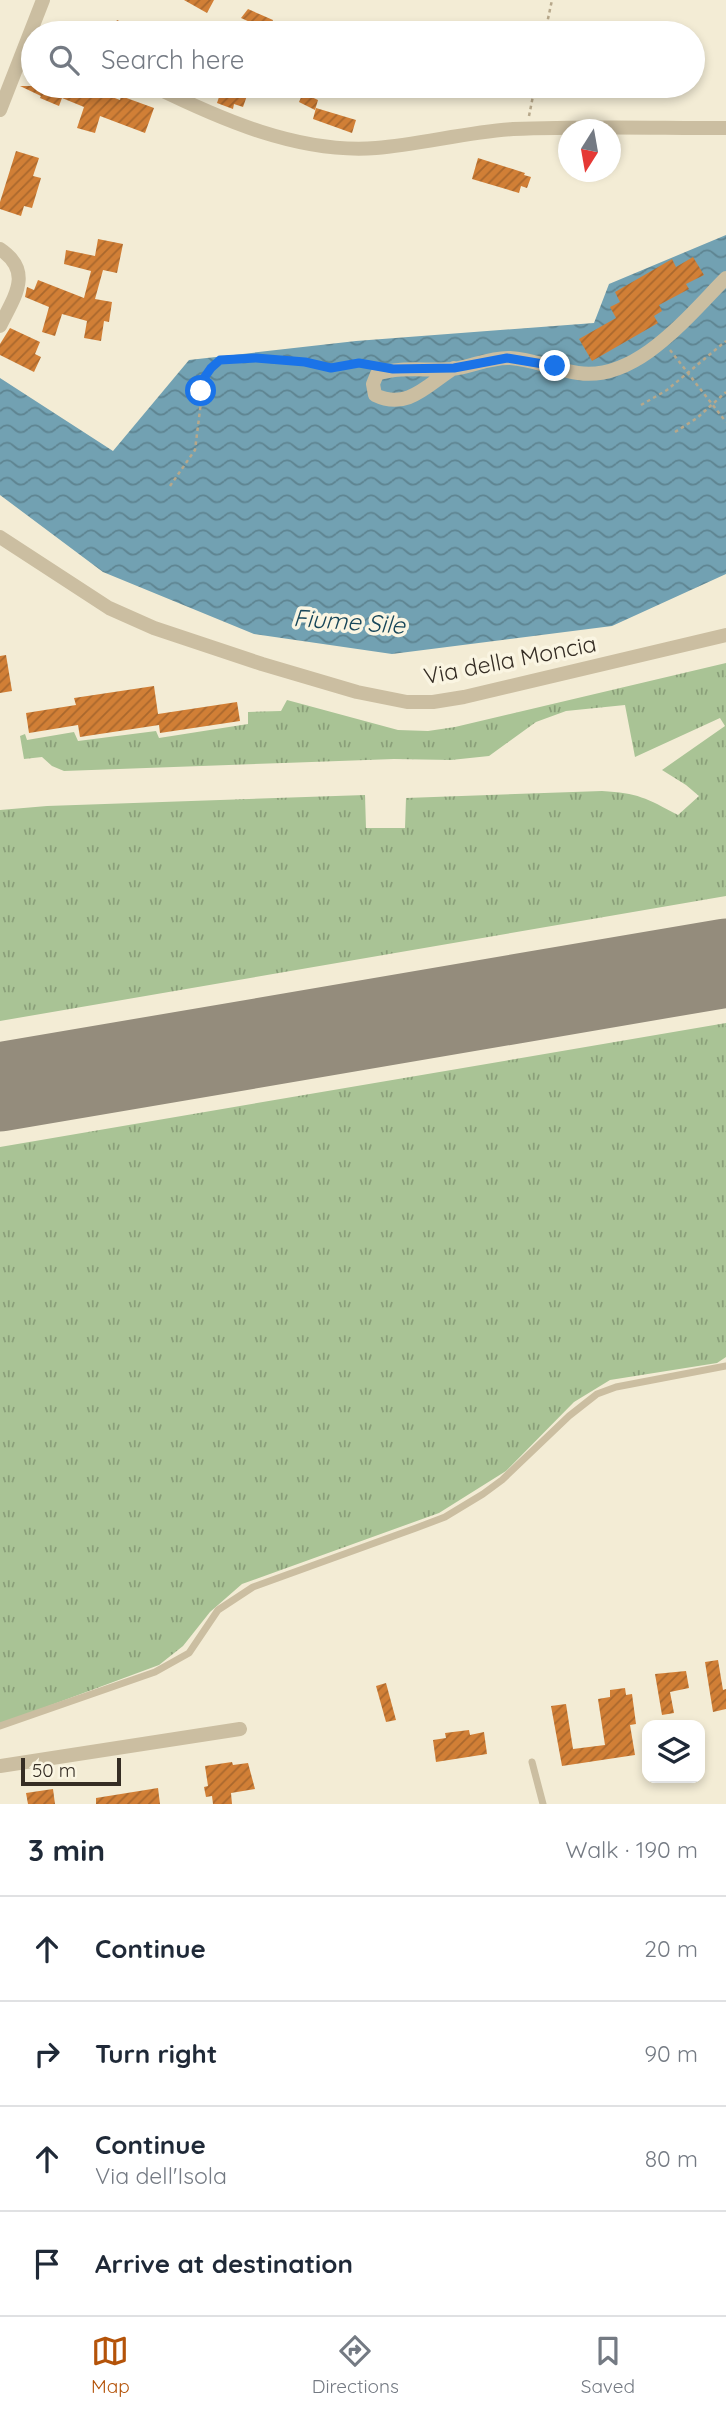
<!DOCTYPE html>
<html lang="en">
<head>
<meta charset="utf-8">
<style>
	:root { --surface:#fff; --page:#f2f2f3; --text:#1f2937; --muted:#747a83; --line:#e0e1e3; --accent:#b45309 }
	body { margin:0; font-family:Quicksand,sans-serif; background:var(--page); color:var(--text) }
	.controls { position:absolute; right:21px; bottom:21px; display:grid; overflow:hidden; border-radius:14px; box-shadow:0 4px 10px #0003 }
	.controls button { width:63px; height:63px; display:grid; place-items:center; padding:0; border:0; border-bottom:2px solid var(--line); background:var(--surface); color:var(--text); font:35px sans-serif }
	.compass { position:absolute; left:558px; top:119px; width:63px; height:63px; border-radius:50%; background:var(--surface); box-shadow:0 4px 10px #0003; rotate:191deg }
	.scale { position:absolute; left:21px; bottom:18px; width:100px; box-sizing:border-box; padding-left:7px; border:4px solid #352d24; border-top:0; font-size:19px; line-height:24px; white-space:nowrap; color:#352d24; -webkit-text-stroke:5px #faf5e2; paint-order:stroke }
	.stop { position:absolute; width:21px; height:21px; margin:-16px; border:5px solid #1a73e8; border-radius:50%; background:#fff }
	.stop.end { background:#1a73e8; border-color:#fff; box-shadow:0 2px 7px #0008 }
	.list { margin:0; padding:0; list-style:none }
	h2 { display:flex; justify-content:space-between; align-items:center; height:91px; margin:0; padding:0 28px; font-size:30px }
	h2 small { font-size:23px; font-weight:400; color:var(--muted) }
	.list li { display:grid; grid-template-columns:46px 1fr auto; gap:21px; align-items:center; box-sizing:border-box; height:105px; padding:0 28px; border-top:2px solid var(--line) }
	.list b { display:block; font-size:26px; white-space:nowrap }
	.list p { margin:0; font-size:23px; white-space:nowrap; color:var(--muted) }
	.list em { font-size:23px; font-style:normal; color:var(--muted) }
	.icon { flex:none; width:38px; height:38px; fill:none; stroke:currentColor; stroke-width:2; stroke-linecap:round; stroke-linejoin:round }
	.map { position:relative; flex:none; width:726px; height:1804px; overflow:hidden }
	.search { position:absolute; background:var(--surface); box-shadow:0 4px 10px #0003; left:21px; right:21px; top:21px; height:77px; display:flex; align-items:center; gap:18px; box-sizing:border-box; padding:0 24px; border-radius:38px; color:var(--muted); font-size:26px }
	.sheet { height:511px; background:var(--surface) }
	nav { display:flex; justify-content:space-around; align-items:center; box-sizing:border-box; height:98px; border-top:2px solid var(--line); background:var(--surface); font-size:19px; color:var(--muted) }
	nav a { display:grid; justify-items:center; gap:4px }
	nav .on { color:var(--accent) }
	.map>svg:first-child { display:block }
	.grass { fill:url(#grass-tufts) }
	.water { fill:url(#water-waves) }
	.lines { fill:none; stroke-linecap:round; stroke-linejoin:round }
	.runway { stroke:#948c7c; stroke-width:89 }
	.building { fill:url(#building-hatch) }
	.path { stroke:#b7a88b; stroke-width:2.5; stroke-dasharray:3.5 3.5; stroke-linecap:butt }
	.service { stroke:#cbbea1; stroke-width:7 }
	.minor { stroke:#cbbea1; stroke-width:14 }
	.route { stroke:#1a73e8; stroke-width:9 }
	.labels { text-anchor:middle; stroke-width:7; stroke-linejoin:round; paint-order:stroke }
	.street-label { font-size:23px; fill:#352d24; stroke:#faf5e2 }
	.water-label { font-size:24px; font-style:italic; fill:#174659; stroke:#faf5e2 }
</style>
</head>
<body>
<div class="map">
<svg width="726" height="1804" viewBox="0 0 726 1804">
	<defs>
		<pattern id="grass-tufts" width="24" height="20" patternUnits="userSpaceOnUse" patternTransform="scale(1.75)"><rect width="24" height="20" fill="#a9c395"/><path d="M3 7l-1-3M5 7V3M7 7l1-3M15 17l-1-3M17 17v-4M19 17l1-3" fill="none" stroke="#8a9f79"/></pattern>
		<pattern id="water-waves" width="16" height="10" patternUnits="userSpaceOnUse" patternTransform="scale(1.75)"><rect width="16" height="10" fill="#72a1b2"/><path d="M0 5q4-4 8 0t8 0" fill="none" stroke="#5e8491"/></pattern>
		<pattern id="building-hatch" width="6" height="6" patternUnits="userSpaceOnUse" patternTransform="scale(1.75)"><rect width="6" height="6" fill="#d17f36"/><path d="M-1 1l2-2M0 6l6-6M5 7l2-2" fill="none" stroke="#aa682d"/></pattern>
	</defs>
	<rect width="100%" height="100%" fill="#f3ecd5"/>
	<g class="grass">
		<path d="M726,663V896L0,1021V810L47,806L365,795L366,828H405L406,798L602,791C638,793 646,798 678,815L699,796L686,785L662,770L725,726L720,718L635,757L625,705L566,711L536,722L489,756L451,760L394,759L64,771L52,766L42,757L24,759L20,736L25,734L27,740L74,732L78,741L156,731L159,738L248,724V712L281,711L287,700L398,730L428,731L455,727Z"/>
		<path d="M726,1023V1357L717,1363L610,1380L574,1402L506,1471L439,1513L242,1584L210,1612L183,1646L159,1665L0,1724V1147Z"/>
	</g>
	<path class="water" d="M726,235V574L612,626L392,654L254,634L103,572L0,495V378L113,451L189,360L356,341L594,323L609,284Z"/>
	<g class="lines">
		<path class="runway" d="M0,1087L726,963"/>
	</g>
	<g class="building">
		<path d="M184,0H214L207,13Z"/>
		<path d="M248,9L273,20L268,30L241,18Z"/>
		<path d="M117,20L146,33H111Z"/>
		<path d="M20,86H83L120,100L121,96L154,108L145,133L100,116L95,133L77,128L84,107L62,98L59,106L40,98L41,96Z"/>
		<path d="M191,86H243V88L249,90L243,107L234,104L233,109L217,103L219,97L191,88Z"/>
		<path d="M303,93L318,100L315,110L299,102Z"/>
		<path d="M316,108L356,120L352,133L313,119Z"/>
		<path d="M16,151L39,158L33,176L41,178L32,208L24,206L21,216L0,209V202Z"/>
		<path d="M478,158L525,173L524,175L531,177L527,188L521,186L519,193L472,179Z"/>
		<path d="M98,239L123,244L117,273L103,270L95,299L112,302L109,322L104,321L101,341L84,338L87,321L62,314L55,336L42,332L49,307L25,297L27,287L34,290L38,280L84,298L91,271L64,264L66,250L95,256Z"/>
		<path d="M693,257L704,275L686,284L689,289L659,305L662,311L654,316L658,323L592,361L579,339L616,318L610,307L620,302L615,292L672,259L676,267Z"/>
		<path d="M10,328L40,342L35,354L41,357L34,372L0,355V344Z"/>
		<path d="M6,655L12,691L0,693V656Z"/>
		<path d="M154,686L158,714L237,702L240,721L160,733L159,725L80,737L78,725L29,733L26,713L76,705L74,698Z"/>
		<path d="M718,1660L723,1690L726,1689V1709L713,1712L705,1662Z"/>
		<path d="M686,1671L689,1688L670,1692L674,1713L662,1715L655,1674Z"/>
		<path d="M386,1683L396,1720L386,1722L376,1686Z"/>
		<path d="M625,1688L626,1695L632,1694L636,1724L630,1725L635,1755L562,1766L551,1706L566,1704L573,1749L605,1745L598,1699L610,1697V1690Z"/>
		<path d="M469,1730L470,1735L484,1732L487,1754L436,1762L433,1740L446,1738L445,1733Z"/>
		<path d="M232,1762L233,1765L248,1763L255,1789L231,1793L232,1804H213L212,1796L206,1797L204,1787L208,1786L205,1766Z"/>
		<path d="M158,1788L160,1804H96V1798Z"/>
		<path d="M53,1789L55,1804H28L26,1793Z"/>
	</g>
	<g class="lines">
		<g class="path">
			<path d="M545,33L552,0"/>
			<path d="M529,116L535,86"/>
			<path d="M670,350L726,422"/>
			<path d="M641,405L667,390L726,341"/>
			<path d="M675,432L697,418L726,392"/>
			<path d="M170,486L195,450L204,378L211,367L220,361L256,358L305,362L331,368L359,364L368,365"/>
		</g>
		<g class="service">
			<path d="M0,1726L155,1672L189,1653L218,1610L253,1587L416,1528L445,1517L483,1494L502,1480L569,1416L597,1394L616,1387L726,1366"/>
			<path d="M532,1762L543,1804"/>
		</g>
		<g class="minor">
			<path d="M153,86C220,119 299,154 376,148C422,144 467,132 513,129C584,126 655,128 726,128"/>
			<path d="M0,110L43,0"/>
			<path d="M0,249C34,272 14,297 0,326"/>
			<path d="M454,368C428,384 408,411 375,395L373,384L377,374C401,366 427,371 452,369C471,367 490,357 510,358C533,359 555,370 578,373C637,382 689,315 726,278"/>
			<path d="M0,537L109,608L154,628L262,664L357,692L407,702H433L464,697L726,635"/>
			<path d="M0,1766L240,1729"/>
		</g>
	</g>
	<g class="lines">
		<path class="route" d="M201,391L204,378L211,368L220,360L256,358L305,362L331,368L359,363L393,369L454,368L507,358L555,366"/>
	</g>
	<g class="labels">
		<g class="street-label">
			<text transform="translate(510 660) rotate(-11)" y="8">Via della Moncia</text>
		</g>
		<g class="water-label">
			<text transform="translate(349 622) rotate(4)" y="8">Fiume Sile</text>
		</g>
	</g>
</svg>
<div class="controls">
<button><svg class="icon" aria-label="layers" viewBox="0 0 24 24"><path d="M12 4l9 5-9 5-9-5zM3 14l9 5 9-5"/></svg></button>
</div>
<svg class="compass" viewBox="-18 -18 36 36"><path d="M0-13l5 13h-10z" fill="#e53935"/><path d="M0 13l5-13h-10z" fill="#747a83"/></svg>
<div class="scale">50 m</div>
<div class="stop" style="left:201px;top:391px"></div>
<div class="stop end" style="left:555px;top:366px"></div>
<div class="search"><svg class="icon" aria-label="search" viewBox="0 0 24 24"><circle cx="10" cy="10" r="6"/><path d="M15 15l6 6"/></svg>Search here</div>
</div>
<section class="sheet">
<h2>3 min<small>Walk · 190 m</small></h2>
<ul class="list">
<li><svg class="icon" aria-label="ahead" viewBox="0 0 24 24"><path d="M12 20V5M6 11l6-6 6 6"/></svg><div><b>Continue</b></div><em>20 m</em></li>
<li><svg class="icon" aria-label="right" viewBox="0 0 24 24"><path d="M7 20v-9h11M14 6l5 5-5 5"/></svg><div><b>Turn right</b></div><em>90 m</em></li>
<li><svg class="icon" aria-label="ahead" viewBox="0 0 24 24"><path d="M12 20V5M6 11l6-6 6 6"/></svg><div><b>Continue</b><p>Via dell'Isola</p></div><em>80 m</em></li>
<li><svg class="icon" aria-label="arrive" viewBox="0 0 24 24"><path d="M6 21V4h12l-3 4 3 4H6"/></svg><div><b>Arrive at destination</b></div></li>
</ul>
</section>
<nav>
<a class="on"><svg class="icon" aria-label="map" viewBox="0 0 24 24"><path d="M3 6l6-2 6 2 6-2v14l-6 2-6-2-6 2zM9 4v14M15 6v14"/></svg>Map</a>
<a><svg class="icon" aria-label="directions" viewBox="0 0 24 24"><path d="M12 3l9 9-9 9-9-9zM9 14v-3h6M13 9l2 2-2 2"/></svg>Directions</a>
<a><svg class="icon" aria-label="saved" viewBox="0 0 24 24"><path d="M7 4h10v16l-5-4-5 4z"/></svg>Saved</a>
</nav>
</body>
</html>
